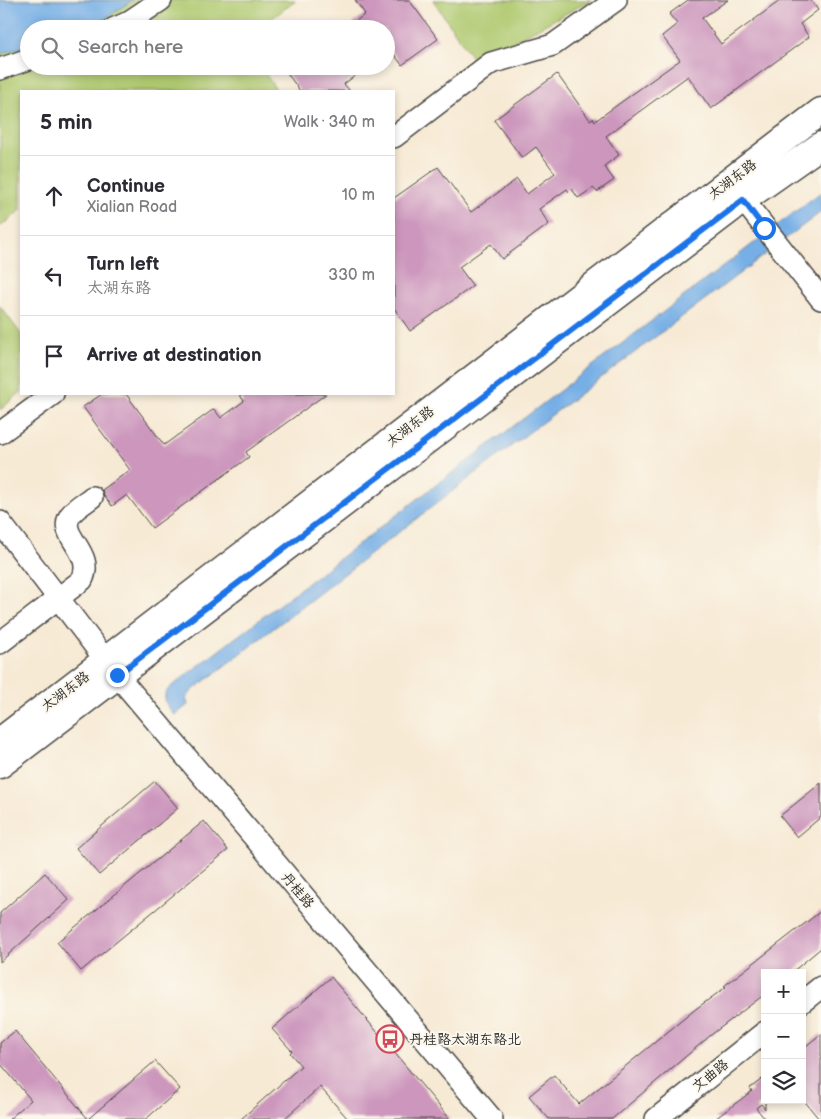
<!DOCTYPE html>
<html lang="en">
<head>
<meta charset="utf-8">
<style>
	:root { --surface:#fff; --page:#f7f7f7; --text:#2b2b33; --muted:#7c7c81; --line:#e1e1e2 }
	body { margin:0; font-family:"Balsamiq Sans","LXGW WenKai TC",sans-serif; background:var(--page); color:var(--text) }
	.controls { position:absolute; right:15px; bottom:15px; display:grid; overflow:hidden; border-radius:0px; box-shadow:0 2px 8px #0003 }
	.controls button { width:45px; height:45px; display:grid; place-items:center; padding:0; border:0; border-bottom:1px solid var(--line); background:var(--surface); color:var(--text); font:25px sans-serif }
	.stop { position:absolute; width:15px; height:15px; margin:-11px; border:4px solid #1a73e8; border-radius:50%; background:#fff }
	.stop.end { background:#1a73e8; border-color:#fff; box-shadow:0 1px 5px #0008 }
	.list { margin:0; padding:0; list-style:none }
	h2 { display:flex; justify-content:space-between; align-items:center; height:65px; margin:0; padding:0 20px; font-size:21px }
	h2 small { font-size:16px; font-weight:400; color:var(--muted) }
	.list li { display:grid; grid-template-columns:32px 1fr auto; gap:15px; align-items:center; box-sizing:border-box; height:80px; padding:0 20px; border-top:1px solid var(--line) }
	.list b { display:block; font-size:19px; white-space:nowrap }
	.list p { margin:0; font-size:16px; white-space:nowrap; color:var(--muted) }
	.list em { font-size:16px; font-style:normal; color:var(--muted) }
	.icon { flex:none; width:28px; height:28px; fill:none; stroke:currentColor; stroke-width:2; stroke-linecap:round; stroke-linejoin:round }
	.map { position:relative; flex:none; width:821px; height:1119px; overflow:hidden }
	.search { position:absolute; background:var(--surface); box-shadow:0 2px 8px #0003; left:20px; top:20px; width:375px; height:55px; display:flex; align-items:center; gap:12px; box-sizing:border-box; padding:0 18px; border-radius:28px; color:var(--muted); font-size:19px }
	.panel { position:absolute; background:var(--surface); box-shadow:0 2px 8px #0003; left:20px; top:90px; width:375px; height:305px; border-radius:0px }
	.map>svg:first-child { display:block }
	.green { fill:#afc96f; stroke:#6d7a4d }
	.water { fill:#76afe6; stroke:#506d88 }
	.building { fill:#cc96bd }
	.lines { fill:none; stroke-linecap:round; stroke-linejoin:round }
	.minor-casing { stroke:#4a4844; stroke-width:24 }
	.major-casing { stroke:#4a4844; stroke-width:29 }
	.minor { stroke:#fff; stroke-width:21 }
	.major { stroke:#fff; stroke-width:26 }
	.route { stroke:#1a73e8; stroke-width:6 }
	.labels { text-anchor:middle; stroke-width:4; stroke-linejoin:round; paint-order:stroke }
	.street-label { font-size:14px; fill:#2b2b2b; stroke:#fbf7ec }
	.poi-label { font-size:14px; fill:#2b2b2b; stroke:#fbf7ec; text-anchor:start }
</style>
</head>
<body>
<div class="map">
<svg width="821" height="1119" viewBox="0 0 821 1119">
	<rect width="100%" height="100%" fill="#fbf7ec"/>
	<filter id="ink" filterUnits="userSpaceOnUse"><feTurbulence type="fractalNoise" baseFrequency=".02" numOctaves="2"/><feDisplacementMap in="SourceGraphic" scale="10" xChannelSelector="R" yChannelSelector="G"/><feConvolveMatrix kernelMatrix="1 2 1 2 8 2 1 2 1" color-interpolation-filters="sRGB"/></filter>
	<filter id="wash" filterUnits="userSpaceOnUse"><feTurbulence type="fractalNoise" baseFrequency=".0096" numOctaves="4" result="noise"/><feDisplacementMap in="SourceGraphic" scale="20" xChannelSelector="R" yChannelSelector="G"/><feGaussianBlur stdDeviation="1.12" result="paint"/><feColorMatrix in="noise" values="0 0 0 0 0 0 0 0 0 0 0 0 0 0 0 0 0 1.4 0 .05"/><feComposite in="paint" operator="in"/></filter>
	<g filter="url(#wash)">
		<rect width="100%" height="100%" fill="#f7ead5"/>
		<g class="green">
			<path d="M0,0H296L258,29H29V66H260L277,91H21V210L0,227Z"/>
			<path d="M433,0H591L475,62Z"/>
			<path d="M0,306L21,334V392L0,410Z"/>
		</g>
		<g class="water">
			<path d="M0,0H133L103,20L83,29H29V45L0,54Z"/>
			<path d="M821,192V212L544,421L193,690L186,698L188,705L175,715C166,705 159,696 172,686Z"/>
		</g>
		<g id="blocks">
			<g class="building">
				<path d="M355,0H409L438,39L402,65L391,50L386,53V29H346L365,14Z"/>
				<path d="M688,0H728L702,18L721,44L781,0H810L818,10L800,24L809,37L711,109L688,76L606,136L619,155L604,166L614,180L597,192L593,188L578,198L572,189L569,192L567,189L539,209L549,224L502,259L491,244L459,267L473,286L410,331L394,308V198L438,167L471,212L517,179L527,194L555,173L536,147L522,158L494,120L557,74L590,120L593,118L595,121L680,60L662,36L677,24L669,14Z"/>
				<path d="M282,66H368L344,84L350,91H300Z"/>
				<path d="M102,394H126L164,445L214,409L221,418L244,401L239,394H326L246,452L249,457L152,528L127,495L112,506L104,496L102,490L130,470L83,407Z"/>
				<path d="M155,781L178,808L99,875L76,848Z"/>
				<path d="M821,783V817L797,837L780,816Z"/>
				<path d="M204,821L228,850L81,971L57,942Z"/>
				<path d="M45,873L69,900L0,962V913Z"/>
				<path d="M821,911V948L791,973H765V994L711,1035L612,1119H549L529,1096L554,1075L579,1104L697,1008L726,987L724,986Z"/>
				<path d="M331,977L347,996L450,1119H348L320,1087L284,1119H241L301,1066L290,1053L292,1051L272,1029Z"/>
				<path d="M15,1031L88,1119L155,1061L180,1089L146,1119H9L31,1100L0,1063V1043Z"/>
				<path d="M821,1034V1119H819L802,1098V1049Z"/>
				<path d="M765,1077V1109L761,1104L756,1108L765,1119H715L752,1091L750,1088Z"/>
			</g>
		</g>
	</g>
	<g filter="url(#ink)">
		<use href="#blocks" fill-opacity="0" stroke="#4a4844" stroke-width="1"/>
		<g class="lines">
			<g class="minor-casing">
				<g id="minor">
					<path d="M113,29L127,23L161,0"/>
					<path d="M0,69L29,59"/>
					<path d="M394,137L491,63L553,45L616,0"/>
					<path d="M733,187L821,299"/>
					<path d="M0,433L53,394"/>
					<path d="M0,522L117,675L492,1119"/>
					<path d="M0,643L82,580C97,551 52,534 73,512C78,506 86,502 92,497"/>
					<path d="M802,1002L821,987"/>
					<path d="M656,1119L765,1032"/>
				</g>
			</g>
			<g class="major-casing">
				<g id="major">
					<path d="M0,741L821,111"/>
					<path d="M0,765L743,200L821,145"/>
				</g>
			</g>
			<use href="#minor" class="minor"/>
			<use href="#major" class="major"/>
		</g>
	</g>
	<g class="lines" filter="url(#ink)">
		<path class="route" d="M117,675L743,200L764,228"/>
	</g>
	<defs>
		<g id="bus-ring" transform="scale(1.4375)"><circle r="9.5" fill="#fbf7ec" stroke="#d1495b" stroke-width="1.5"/><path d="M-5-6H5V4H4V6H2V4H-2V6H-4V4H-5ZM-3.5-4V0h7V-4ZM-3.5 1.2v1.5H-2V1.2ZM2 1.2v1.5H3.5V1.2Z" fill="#d1495b"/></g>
	</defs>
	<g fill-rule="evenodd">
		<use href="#bus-ring" x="390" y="1039"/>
	</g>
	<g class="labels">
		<g class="street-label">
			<text transform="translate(732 179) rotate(-37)" y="5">太湖东路</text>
			<text transform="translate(410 426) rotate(-38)" y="5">太湖东路</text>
			<text transform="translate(65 691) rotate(-37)" y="5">太湖东路</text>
			<text transform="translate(298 890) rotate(50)" y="5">丹桂路</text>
			<text transform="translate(710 1075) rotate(-39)" y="5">文曲路</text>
		</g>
		<g class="poi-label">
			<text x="409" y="1044">丹桂路太湖东路北</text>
		</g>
	</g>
</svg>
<div class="controls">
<button>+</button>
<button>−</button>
<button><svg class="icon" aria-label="layers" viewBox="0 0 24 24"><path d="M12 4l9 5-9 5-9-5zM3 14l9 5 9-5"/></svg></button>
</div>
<div class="stop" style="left:764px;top:228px"></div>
<div class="stop end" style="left:117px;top:675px"></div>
<div class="search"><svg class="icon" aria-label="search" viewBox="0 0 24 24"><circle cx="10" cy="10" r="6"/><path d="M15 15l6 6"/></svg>Search here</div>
<section class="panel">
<h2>5 min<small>Walk · 340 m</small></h2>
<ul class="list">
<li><svg class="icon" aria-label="ahead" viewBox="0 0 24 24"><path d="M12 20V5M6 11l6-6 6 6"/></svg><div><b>Continue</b><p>Xialian Road</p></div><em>10 m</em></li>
<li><svg class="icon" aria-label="left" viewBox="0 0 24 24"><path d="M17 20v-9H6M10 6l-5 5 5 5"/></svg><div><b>Turn left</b><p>太湖东路</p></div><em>330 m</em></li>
<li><svg class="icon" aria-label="arrive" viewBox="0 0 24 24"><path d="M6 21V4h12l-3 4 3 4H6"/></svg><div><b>Arrive at destination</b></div></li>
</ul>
</section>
</div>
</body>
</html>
